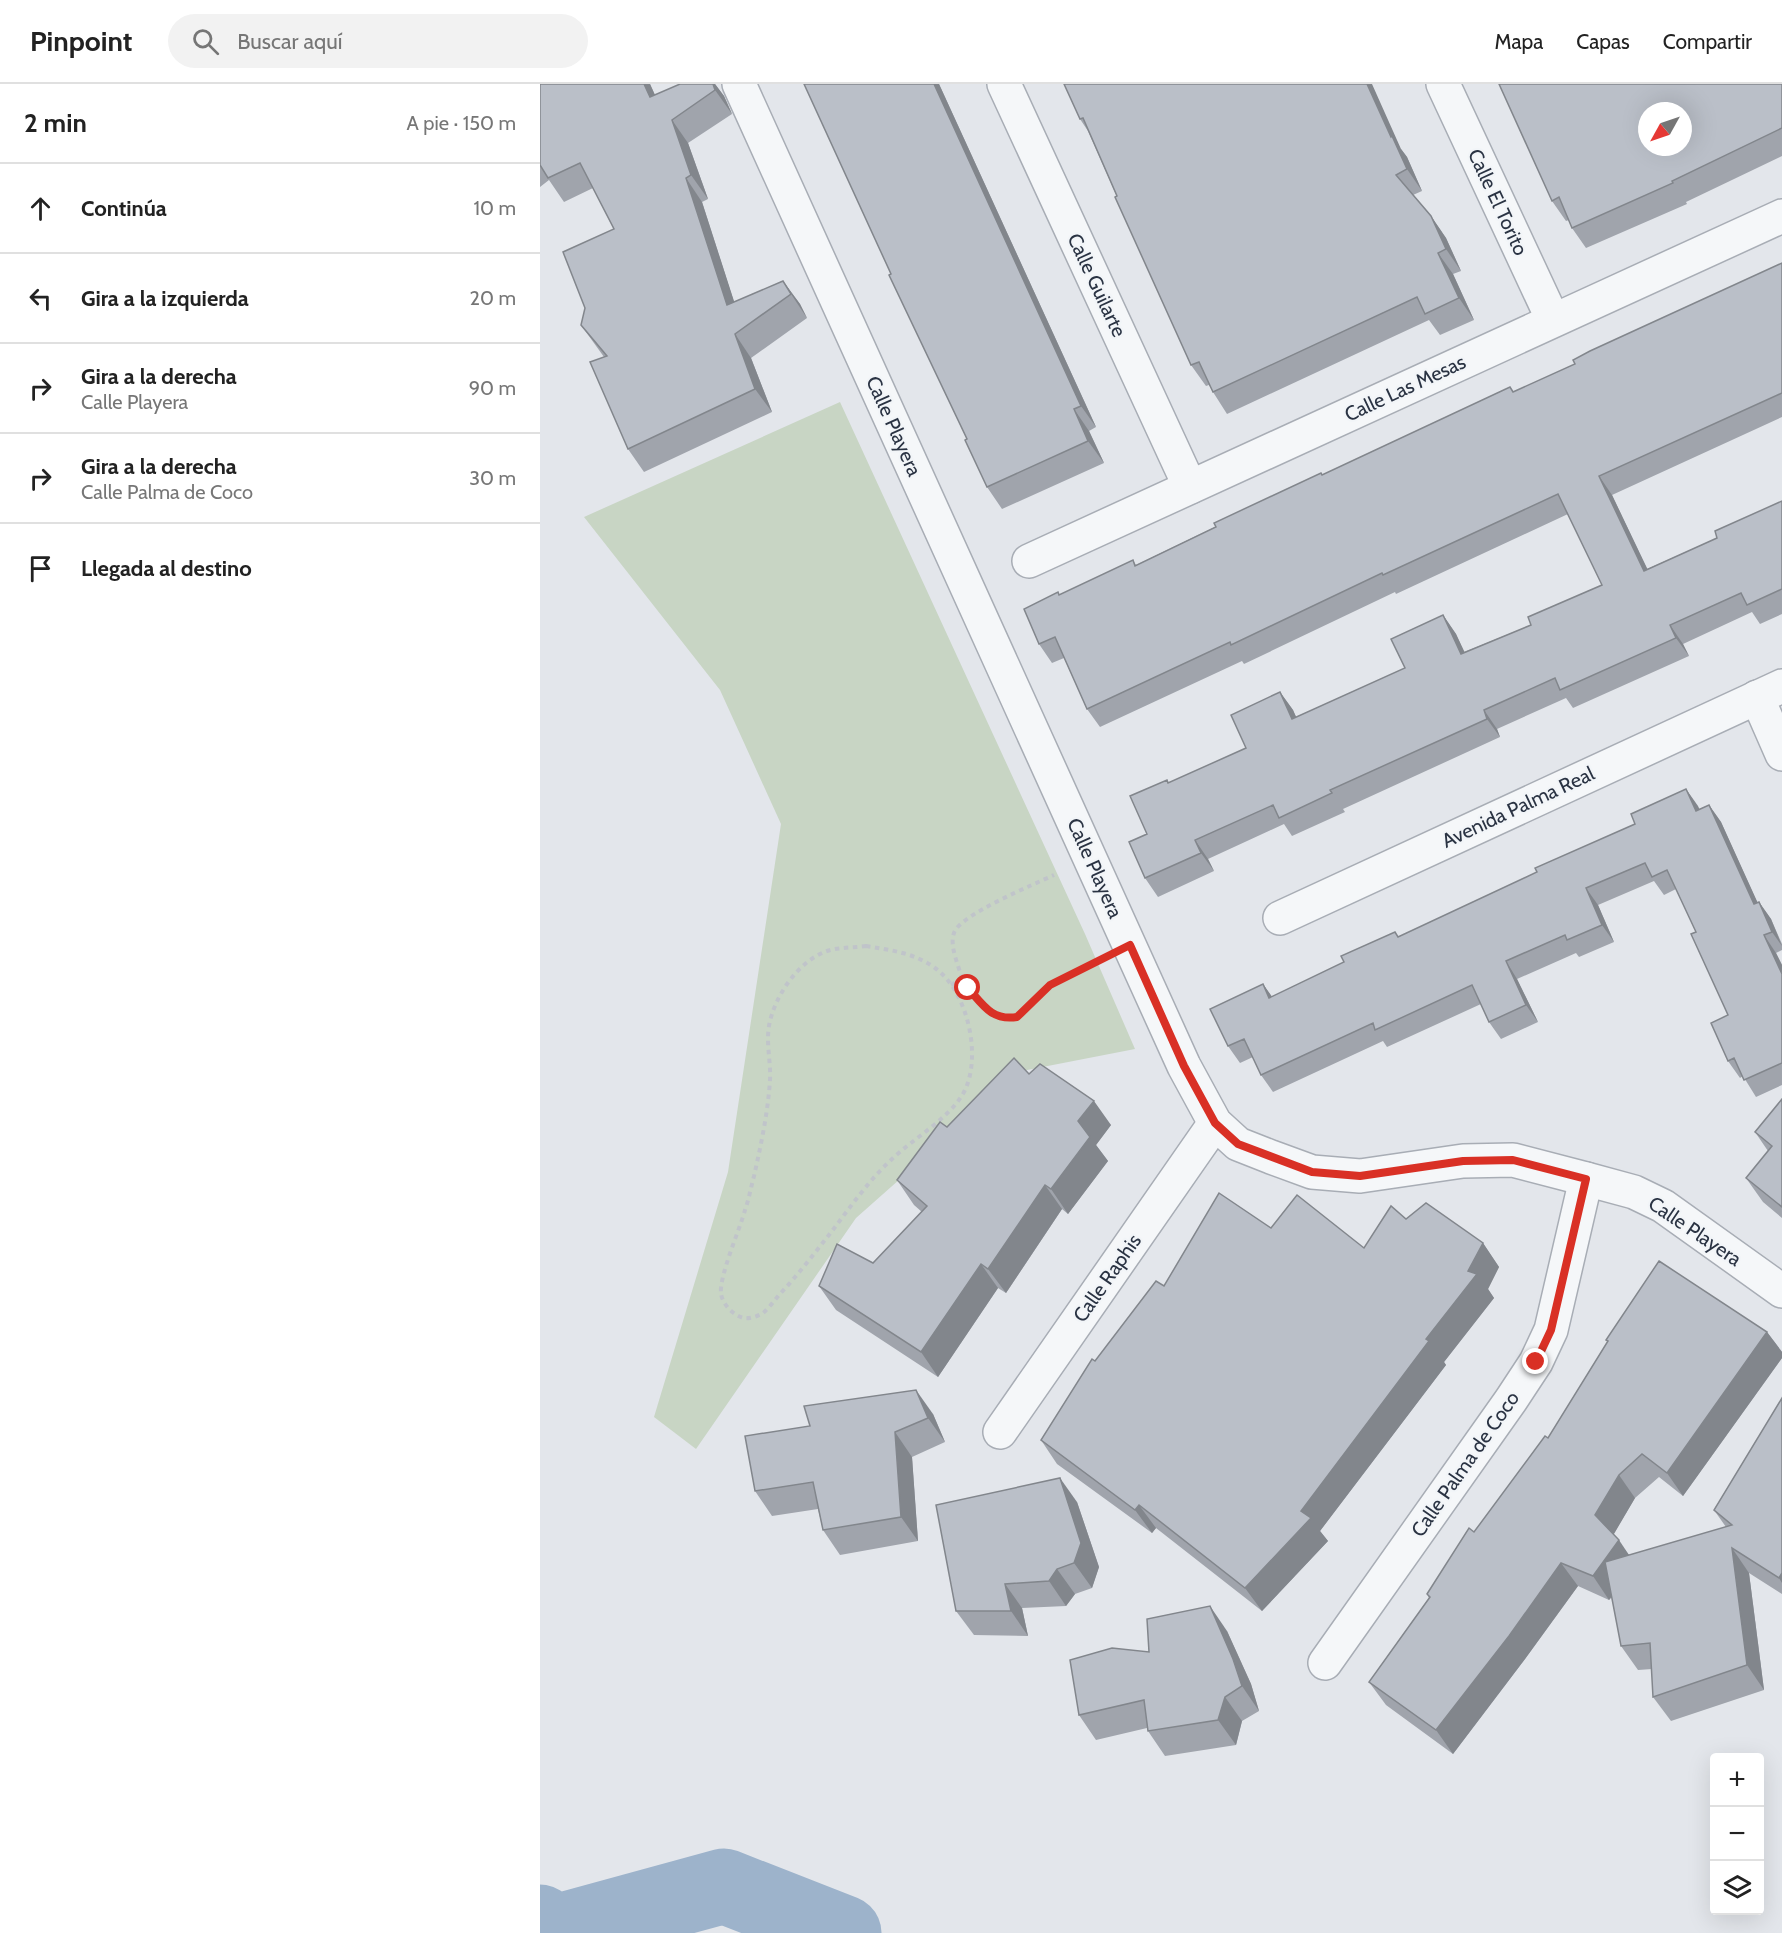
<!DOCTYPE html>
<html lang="es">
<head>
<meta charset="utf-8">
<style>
	:root { --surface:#fff; --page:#f2f2f2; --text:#222; --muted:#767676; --line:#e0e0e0 }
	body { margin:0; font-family:Cabin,sans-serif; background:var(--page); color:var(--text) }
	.controls { position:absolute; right:18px; bottom:18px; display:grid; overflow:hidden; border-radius:6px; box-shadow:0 6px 24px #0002 }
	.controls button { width:54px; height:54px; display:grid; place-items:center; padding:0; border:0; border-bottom:2px solid var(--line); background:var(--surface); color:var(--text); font:30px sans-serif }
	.compass { position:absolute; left:1098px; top:18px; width:54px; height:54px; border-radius:50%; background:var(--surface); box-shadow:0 6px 24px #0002; rotate:230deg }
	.stop { position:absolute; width:18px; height:18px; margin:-14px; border:4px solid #d93025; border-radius:50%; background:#fff }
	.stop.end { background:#d93025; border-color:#fff; box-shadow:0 2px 6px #0008 }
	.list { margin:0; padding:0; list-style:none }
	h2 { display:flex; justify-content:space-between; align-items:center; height:78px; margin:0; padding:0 24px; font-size:26px }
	h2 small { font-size:20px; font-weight:400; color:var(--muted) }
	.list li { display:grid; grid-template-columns:39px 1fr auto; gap:18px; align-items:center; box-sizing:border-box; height:90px; padding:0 24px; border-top:2px solid var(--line) }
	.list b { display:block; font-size:22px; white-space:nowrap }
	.list p { margin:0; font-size:20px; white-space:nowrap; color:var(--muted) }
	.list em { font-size:20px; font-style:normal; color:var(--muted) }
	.icon { flex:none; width:33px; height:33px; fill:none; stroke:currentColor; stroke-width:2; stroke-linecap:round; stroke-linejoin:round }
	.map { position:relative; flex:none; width:1242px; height:1849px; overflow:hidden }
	header { display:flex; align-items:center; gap:36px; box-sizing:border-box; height:84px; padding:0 30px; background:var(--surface); border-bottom:2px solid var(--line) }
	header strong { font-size:28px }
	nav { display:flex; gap:33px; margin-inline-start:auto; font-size:21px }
	.search { width:420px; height:54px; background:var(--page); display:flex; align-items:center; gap:15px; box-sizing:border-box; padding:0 21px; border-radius:33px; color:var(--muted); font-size:22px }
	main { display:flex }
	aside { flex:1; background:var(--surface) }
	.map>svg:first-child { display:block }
	.green { fill:#c8d5c4 }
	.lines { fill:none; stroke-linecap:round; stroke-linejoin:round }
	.river { stroke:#9db3cb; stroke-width:75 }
	.minor-casing { stroke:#a8adb5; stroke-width:36 }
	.path { stroke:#c0c4ca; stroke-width:4; stroke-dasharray:4.5 4.5; stroke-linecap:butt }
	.minor { stroke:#f5f7f9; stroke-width:33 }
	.wall { fill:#a0a4ac }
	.shaded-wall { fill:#82868c }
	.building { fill:#babfc8; stroke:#82868c; stroke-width:1.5; fill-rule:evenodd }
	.route { stroke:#d93025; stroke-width:8 }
	.labels { text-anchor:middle; stroke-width:4.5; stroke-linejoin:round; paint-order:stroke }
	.street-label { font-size:20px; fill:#2a3343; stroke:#f2f5f8 }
</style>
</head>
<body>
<header>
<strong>Pinpoint</strong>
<div class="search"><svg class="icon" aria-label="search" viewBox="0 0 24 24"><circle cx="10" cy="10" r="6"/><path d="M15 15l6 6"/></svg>Buscar aquí</div>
<nav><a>Mapa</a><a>Capas</a><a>Compartir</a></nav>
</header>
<main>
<aside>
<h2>2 min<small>A pie · 150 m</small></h2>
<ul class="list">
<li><svg class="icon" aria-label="ahead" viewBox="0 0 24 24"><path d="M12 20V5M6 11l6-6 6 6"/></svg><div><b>Continúa</b></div><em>10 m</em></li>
<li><svg class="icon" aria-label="left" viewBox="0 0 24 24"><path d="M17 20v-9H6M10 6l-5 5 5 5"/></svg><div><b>Gira a la izquierda</b></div><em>20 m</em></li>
<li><svg class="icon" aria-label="right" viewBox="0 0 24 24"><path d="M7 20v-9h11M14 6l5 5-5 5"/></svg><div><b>Gira a la derecha</b><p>Calle Playera</p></div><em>90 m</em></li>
<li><svg class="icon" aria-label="right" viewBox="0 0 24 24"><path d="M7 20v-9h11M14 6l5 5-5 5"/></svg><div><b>Gira a la derecha</b><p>Calle Palma de Coco</p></div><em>30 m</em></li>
<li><svg class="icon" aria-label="arrive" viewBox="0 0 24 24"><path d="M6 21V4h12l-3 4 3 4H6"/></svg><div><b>Llegada al destino</b></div></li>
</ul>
</aside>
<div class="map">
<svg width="1242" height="1849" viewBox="0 0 1242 1849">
	<rect width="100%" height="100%" fill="#e3e6eb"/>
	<path class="green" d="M300,318L545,850L595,965L482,987L316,1134L156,1365L114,1333L188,1088L241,740L180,606L44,433Z"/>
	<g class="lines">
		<path class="river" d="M0,1838L16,1848L184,1802L304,1849"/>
		<g class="minor-casing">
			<g id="minor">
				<path d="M199,0L644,982L675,1039L698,1060L731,1073L772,1088L820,1092L923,1077L973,1076L1046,1095L1094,1108L1123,1122L1242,1207"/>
				<path d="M464,0L650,403"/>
				<path d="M903,0L1013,236"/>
				<path d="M489,477L1242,132"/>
				<path d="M1217,613L1242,670"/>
				<path d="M740,834L1242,602"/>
				<path d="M460,1348L675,1039"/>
				<path d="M785,1579L971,1316L996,1278L1011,1246L1046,1095"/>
			</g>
		</g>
		<g class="path">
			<path d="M326,862C350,866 375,869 395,884C429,908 444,979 421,1013C405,1037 373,1055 352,1075C328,1097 309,1125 289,1151C273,1171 257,1192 239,1211C234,1217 229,1224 223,1229C218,1232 210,1235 204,1234C194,1232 183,1221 181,1210C179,1192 200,1145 205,1126C209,1115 211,1103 214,1092C221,1061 228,1028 230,996C231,978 226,960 229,942C234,913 258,877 287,867C299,863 313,864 326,862Z"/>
			<path d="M422,895C419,882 409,862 414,849C419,831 495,800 514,791"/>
			<path d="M411,901L422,895C428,905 446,929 458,933C464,935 472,934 477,933L510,901L554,879"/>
		</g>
		<use href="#minor" class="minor"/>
	</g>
	<g class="wall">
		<path d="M0,0H110L115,11L175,0L184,12L192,30L148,59L168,115L162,118L194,218L243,197L260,220L267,234L211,274L232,328L104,388L88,365L64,273L41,241L74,145L53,104L24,118L9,96L0,103Z"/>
		<path d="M399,0L556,343L549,347L564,379L462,425L447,403L427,355L351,190Z"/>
		<path d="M524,0L861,65L867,73L882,107L873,111L891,132L906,154L921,187L913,190L934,236L900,251L889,236L687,330L673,308L669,301L666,302L651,281L548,47L540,35Z"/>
		<path d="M1242,0V72L1146,118L1147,120L1046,164L1032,144L1029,136L1026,137L1012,117Z"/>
		<path d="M1242,179V333L1072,411L1107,485L1177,454L1242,417V530L1220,540L1212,528L1143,560L1149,572L1033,624L1026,614L957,645L960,653L803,725L805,728L752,752L744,740L668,775L674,787L618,813L605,794L607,750L627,696L629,699L706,664L740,608L753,626L756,633L865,584L903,531L916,550L924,568L991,541L1062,501L1028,430L856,510L855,508L704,580L702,577L560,643L547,625L524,574L512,579L499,560L593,476L596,481L782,391L970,303L974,308L1035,280Z"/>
		<path d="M1146,705L1159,725L1169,721L1181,738L1217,818H1219L1231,835L1242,860V866L1236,869L1242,881V1001L1216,1013L1203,992L1200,994L1188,977V931L1156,848L1136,805L1124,811L1114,797L1058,821L1074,858L1039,873L1036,869L977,895L998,938L961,955L949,938L941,920L847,963L843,957L733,1008L721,991L713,973L700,979L688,962L723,900L732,913L997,788L1095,740Z"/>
		<path d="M489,990L571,1041L556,1061L568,1077L528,1130L522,1125L466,1209L458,1204L398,1293L296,1226L279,1202L333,1179L382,1128L374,1121L357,1096L407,1043Z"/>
		<path d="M1242,1015V1134L1223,1118L1206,1094L1228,1067L1215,1048Z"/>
		<path d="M866,1135L943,1159L959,1183L948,1205L954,1214L904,1278L906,1281L780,1447L788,1457L722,1527L616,1444L612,1449L517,1380L501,1356L555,1277L624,1202L731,1144L824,1164Z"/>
		<path d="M1227,1248L1242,1268V1274L1143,1412L1119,1393L1095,1414L1073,1451L1089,1471L1186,1443L1174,1426L1242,1314V1510L1209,1489L1224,1606L1131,1637L1113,1613L1112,1585L1098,1586L1081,1562L1072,1513L1069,1516L1038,1502L985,1575L913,1670L846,1621L829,1598L889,1514L887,1510L1008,1354L1068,1257L1066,1256Z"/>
		<path d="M393,1330L405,1358L372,1373L378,1457L300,1471L283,1446L278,1425L232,1432L215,1407Z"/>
		<path d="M537,1418L559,1483L552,1504L535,1510L526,1522L482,1524L488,1552L434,1551L416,1527Z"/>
		<path d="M687,1547L711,1600L719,1627L702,1637L696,1661L625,1672L608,1647L607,1644L556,1656L539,1631L609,1568Z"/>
	</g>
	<g class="shaded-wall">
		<path d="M104,0H110L126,36L110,13Z"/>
		<path d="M173,0H175L184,12L192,30L175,6Z"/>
		<path d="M394,0H399L556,343L541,322Z"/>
		<path d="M827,0H832L861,65L867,73L882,107L867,85L851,53Z"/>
		<path d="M132,36L148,59L168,115L151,91Z"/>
		<path d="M146,94L162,118L203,245L187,221Z"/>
		<path d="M891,132L906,154L921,187L906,165Z"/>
		<path d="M898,169L913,190L934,236L919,214Z"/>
		<path d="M243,197L260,220L267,234L251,210Z"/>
		<path d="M195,250L211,274L232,328L215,305Z"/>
		<path d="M534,325L549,347L564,379L548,357Z"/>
		<path d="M1059,392L1072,411L1117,505L1104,487Z"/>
		<path d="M903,531L916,550L934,588L921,570Z"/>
		<path d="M1130,541L1143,560L1149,572L1136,554Z"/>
		<path d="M740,608L753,626L765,653L752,635Z"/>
		<path d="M944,626L957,645L960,653L947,635Z"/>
		<path d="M1146,705L1158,722L1168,744L1156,727Z"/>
		<path d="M1169,721L1181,738L1226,837L1214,820Z"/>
		<path d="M655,756L668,775L674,787L661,769Z"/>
		<path d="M1046,804L1058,821L1074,858L1062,841Z"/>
		<path d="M1219,818L1231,835L1242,862L1232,848Z"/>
		<path d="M1224,851L1236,869L1242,881V890Z"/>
		<path d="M966,877L977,895L998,938L986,921Z"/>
		<path d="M723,900L735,917L729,914Z"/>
		<path d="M554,1017L571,1041L556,1061L568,1077L528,1130L511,1105L538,1037Z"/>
		<path d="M505,1101L522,1125L466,1209L448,1185Z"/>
		<path d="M943,1159L959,1183L948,1205L954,1214L904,1278L906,1281L780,1447L788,1457L722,1527L705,1504L886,1255L928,1187Z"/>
		<path d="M441,1180L458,1204L398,1293L381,1268Z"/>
		<path d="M1227,1248L1242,1268V1274L1143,1412L1127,1389Z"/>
		<path d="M376,1306L393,1330L405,1358L388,1334Z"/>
		<path d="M355,1348L372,1373L378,1457L361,1433Z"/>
		<path d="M1079,1391L1095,1414L1071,1455L1055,1431Z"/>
		<path d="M520,1394L537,1418L559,1483L552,1504L534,1479Z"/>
		<path d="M599,1421L616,1444L612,1449L595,1426Z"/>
		<path d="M1079,1456L1095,1480L1069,1516L1053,1492Z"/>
		<path d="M1192,1464L1209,1489L1224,1606L1207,1581Z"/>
		<path d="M1021,1479L1038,1502L985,1575L913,1670L896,1646Z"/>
		<path d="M517,1485L535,1510L526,1522L509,1497Z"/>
		<path d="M1242,1489V1499L1239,1494Z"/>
		<path d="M465,1500L482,1524L488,1552L471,1527Z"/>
		<path d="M670,1522L687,1547L711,1600L719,1627L702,1602Z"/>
		<path d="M685,1613L702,1637L696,1661L678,1636Z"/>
	</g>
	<g class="building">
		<path d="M0,0H104L110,13L140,0H173L175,6L132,36L151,91L146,94L187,221L243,197L251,210L195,250L215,305L88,365L50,278L67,272L41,241L45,224L23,168L74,145L40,79L8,94L0,81Z"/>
		<path d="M264,0H394L541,322L534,325L548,357L447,403L425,356L427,355L349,191L351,190Z"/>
		<path d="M524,0H827L851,53L852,52L867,85L856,91L891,132L906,165L898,169L919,214L885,230L877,213L673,308L659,278L651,281L575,113L577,112L543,34L540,35Z"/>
		<path d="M959,0H1242V44L1132,97L1133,99L1032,144L1019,113L1012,117ZM1107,27H1143V63H1107Z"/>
		<path d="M1242,179V309L1059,392L1104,487L1177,454L1175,447L1242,417V505L1207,521L1201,509L1130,541L1136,554L1020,606L1015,594L944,626L947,635L790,706L792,709L739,734L733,721L655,756L661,769L605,794L589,758L607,750L590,712L627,696L628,699L706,664L691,631L740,608L752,635L865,584L851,555L903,531L921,570L991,541L988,533L1062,501L1018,410L843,491L842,489L691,561L690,558L547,625L515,553L499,560L484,525L518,508L519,511L593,476L595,482L676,443L674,439L781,389L782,391L970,303L973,308L1035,280L1033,276L1050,267Z"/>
		<path d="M1146,705L1156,727L1169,721L1214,820L1219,818L1232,848L1224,851L1242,890V979L1204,996L1194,974L1188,977L1171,939L1188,931L1151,850L1156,848L1127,786L1112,793L1105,779L1046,804L1062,841L1027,856L1025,851L966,877L986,921L949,938L932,901L835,946L833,939L721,991L704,955L688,962L670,925L723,900L729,914L804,878L801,872L855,848L858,853L997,788L995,784L1095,740L1091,730Z"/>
		<path d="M474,974L489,990L500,980L554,1017L538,1037L550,1053L511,1105L505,1101L448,1185L441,1180L381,1268L279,1202L297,1160L333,1179L387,1122L357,1096L400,1038L407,1043Z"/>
		<path d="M1242,1015V1123L1206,1094L1232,1062L1215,1048Z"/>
		<path d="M679,1109L731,1144L757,1111L824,1164L851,1122L866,1135L886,1119L943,1159L928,1187L937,1190L886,1255L889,1257L761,1427L771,1434L705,1504L599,1421L595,1426L501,1356L552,1275L555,1277L616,1197L624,1202Z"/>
		<path d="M1119,1177L1227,1248L1127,1389L1102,1370L1079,1391L1055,1431L1079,1456L1053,1492L1021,1479L969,1552L896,1646L829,1598L890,1513L887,1510L929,1444L934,1448L1005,1352L1008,1354L1068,1257L1066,1256Z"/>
		<path d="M376,1306L388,1334L355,1348L361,1433L283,1446L273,1398L215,1407L205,1352L270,1342L264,1322Z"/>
		<path d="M1242,1314V1489L1239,1494L1192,1464L1207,1581L1113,1613L1110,1559L1081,1562L1065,1478L1192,1441L1174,1426Z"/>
		<path d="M520,1394L541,1459L534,1479L517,1485L509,1497L465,1500L471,1527H416L396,1421Z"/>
		<path d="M670,1522L693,1575L702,1602L685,1613L678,1636L608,1647L604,1616L539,1631L530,1576L572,1564L609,1568L607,1535Z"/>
	</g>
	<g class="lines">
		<path class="route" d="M428,904C443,921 452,937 477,933L510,901L590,861L644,982L675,1039L698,1060L772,1088L820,1092L923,1077L973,1076L1046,1095L1011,1246L996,1278"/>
	</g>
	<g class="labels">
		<g class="street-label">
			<text transform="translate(958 118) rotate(65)" y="7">Calle El Torito</text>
			<text transform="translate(557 201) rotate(65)" y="7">Calle Guilarte</text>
			<text transform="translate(865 304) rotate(-25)" y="7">Calle Las Mesas</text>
			<text transform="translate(354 342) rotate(66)" y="7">Calle Playera</text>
			<text transform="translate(978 723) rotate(-25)" y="7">Avenida Palma Real</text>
			<text transform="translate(555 784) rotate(66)" y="7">Calle Playera</text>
			<text transform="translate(1155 1147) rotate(34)" y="7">Calle Playera</text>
			<text transform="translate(567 1194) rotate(-55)" y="7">Calle Raphis</text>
			<text transform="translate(925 1380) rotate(-55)" y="7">Calle Palma de Coco</text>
		</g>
	</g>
</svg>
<div class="controls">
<button>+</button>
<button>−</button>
<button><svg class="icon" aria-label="layers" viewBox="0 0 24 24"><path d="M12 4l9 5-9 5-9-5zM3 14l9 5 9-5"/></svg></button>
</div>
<svg class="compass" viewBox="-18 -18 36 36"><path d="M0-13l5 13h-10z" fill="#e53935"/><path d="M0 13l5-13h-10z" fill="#767676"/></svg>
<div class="stop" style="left:428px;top:904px"></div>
<div class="stop end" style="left:996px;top:1278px"></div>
</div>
</main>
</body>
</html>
